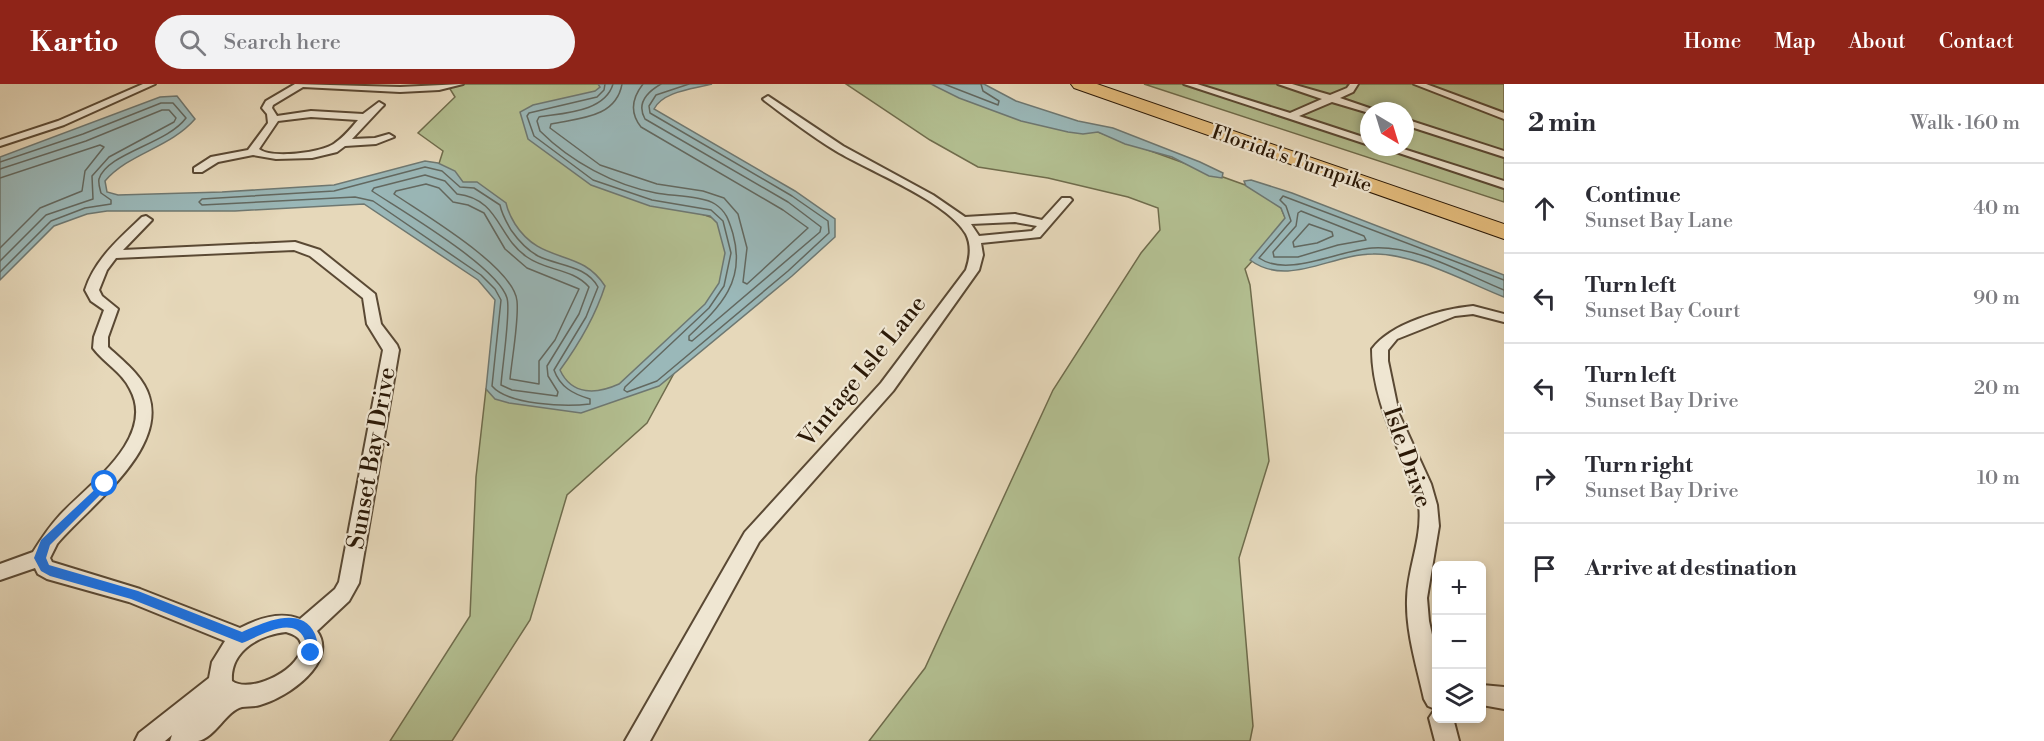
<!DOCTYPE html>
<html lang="en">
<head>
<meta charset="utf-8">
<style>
	:root { --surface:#fff; --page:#f2f2f3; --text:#2b2b33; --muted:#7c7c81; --line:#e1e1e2; --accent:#8f2418 }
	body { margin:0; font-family:"Libre Bodoni",serif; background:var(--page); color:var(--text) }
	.controls { position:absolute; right:18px; bottom:18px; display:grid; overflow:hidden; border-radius:9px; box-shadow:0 3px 9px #0003 }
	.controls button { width:54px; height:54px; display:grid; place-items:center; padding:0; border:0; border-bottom:2px solid var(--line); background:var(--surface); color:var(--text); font:30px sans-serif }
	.compass { position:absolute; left:1360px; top:18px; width:54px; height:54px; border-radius:50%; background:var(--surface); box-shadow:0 3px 9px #0003; rotate:142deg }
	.stop { position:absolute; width:18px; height:18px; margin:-14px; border:4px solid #1a73e8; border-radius:50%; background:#fff }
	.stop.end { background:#1a73e8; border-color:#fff; box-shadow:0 2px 6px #0008 }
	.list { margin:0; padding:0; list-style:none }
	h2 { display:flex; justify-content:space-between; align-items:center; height:78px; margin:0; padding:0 24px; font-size:26px }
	h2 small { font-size:20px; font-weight:400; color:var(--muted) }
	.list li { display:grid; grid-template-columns:39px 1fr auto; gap:18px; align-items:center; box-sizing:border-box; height:90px; padding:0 24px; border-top:2px solid var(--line) }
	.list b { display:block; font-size:22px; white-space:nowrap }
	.list p { margin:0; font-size:20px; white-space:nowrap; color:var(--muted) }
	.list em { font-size:20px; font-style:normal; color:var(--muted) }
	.icon { flex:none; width:33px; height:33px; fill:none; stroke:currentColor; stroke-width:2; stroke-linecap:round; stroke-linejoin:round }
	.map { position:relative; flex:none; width:1504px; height:657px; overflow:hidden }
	header { display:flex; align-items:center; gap:36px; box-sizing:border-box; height:84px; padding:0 30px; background:var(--accent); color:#fff }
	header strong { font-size:28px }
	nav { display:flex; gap:33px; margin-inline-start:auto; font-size:21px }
	.search { width:420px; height:54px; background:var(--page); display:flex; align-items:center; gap:15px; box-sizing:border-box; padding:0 21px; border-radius:33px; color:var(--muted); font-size:22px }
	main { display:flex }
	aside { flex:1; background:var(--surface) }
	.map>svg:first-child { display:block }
	.green { fill:#b3bf91; stroke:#6f6c4c; stroke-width:1.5; fill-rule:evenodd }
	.water { fill:#9ab8b9; stroke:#6e7872; stroke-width:1.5 }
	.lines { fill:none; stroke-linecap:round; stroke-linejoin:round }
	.shore { stroke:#626860; stroke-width:1.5 }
	.minor-casing { stroke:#5a4934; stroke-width:4 }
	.motorway-casing { stroke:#2b1907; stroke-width:2 }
	.minor { fill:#efe6d2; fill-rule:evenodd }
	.motorway { fill:#e3bc7d; fill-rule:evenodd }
	.route { fill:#1a73e8 }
	.labels { text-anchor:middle; stroke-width:4.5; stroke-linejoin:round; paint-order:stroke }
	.far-street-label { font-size:20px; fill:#2b1907; stroke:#efe6d2 }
	.street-label { font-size:24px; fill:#2b1907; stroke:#efe6d2 }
</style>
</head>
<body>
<header>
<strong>Kartio</strong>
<div class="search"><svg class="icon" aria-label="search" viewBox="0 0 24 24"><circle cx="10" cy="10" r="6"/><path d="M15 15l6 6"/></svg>Search here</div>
<nav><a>Home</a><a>Map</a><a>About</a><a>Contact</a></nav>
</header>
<main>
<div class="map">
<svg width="1504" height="657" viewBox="0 0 1504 657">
	<rect width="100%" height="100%" fill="#e6d8ba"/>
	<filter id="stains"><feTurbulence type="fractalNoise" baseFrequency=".00333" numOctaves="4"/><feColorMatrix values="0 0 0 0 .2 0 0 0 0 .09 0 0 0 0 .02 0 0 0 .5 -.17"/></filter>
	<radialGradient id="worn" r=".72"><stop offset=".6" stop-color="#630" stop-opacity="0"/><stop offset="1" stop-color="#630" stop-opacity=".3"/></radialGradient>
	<g class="green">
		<path d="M447,0H601L599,95L728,139L736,186L703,236L647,339L567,411L530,536L452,657H390L470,532L476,393L486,305L579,230L547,178L436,89L443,67L418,49L455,13Z"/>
		<path d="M846,0H938L1098,48L1259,106L1281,124L1287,138L1245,185L1250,201L1269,377L1239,474L1253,642L1250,657H869L925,584L1053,306L1141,169L1160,146L1158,124L1128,113L1048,94L978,83L930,56Z"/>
		<path d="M1144,0H1504V118ZM1369,27H1405V63H1369Z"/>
	</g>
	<g class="water">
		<path d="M598,0H712C694,5 663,7 654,25L795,107L835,135V153L792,192L659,302L581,329L509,319L495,315L486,305L495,216L478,196L364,120L235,127H107L87,130L54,142L0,196V73L160,13L177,12L195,35C170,64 129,69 105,97L107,108L118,111L222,108L334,101L425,77L438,79L455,87L463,98H477L506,119C508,128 510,132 515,140C542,182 580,163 605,202C595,233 579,260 560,286C572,312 597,310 619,300L705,220L719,199L725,169L717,139L710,132L650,122L591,101L528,55L520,28L533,21L595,7L600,3Z"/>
		<path d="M931,0H984L1016,17L1078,37L1113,44L1200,78L1223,89L1222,94L1209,92L1172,73L1125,60L1098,48L1083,50L1068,48L1021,37L959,14Z"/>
		<path d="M1251,96L1292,109L1504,191V213C1466,198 1414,169 1373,170C1331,170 1288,204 1250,176L1285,134L1281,124L1246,102L1244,97Z"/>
	</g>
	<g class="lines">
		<g class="shore">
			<path d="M605,0L604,6L597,13L529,29L527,32L534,52L593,96L652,116L711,126L723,137L731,169L724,202L709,224L625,303L624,306L627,308L657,297L788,187L829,149L828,137L792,112L650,29L649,22L656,11L689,0"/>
			<path d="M613,0C605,28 563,29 539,33L537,37L540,47C571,78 614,101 656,109C671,112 704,112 715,120C727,128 729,137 733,150C746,197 721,222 689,252V256L692,257L820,148L821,143L788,118L645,35C636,19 647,8 661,0"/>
			<path d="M622,0C616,34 579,34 551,40L550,44L600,81L657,100L703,107L724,114L738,130L747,164L743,198L747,200L808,144L783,126L641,43C629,28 632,14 643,0"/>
			<path d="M944,0L998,21L999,17L983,7L981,0"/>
			<path d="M0,78L83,50L161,19H173L186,34C167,60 107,69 99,95C98,99 100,105 101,109L111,116V120L85,124L51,137L0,188"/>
			<path d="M425,83L442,87L460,103L474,104L500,121C502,131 506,137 511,146C518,156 527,166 538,172C558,182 586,181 598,203L586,233L554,286C560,303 573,310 590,315V320C566,323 508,321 492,302L501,216L495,205L481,191L373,117L355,113L202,121L199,118L202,115L334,107Z"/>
			<path d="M0,85L86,57L162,26H169L176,34L174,38L109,73L92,92L93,115L46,131L0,177"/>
			<path d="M425,91L445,97L457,110C500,115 497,153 527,173C546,187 572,184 589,203L579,230L547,282L548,292L558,308L557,312L512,306L501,301C502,284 511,227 507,214C498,183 402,127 372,107L374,104Z"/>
			<path d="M0,94L100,61L104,63L85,87L82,107L40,124L0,164"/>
			<path d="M426,100L439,104L453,118L468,121L484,129L505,165L527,184L579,205L555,256L539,277V300L510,295C512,274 519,236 517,217C514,183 423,130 394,110L396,107Z"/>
			<path d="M1301,127L1364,152L1366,156L1338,161L1298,173H1274L1273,168L1296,142L1298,129Z"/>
			<path d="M1309,140L1332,148L1333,152L1317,159L1294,163L1293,158Z"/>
			<path d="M1504,196L1283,112L1280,116L1286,122L1291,137L1259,174C1288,194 1339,166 1372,164C1417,161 1464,190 1504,206"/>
		</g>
		<g class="minor-casing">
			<g id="minor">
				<path d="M143,0H155L64,41L0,62V56L58,37Z"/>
				<path d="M295,0L400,3L463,0L439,6L400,8L303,3L273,21L272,24L277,32L311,27L363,30L379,18L384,21L382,23L352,55L375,54L389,50L394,53L376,60L345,62L337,68L312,74L276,75L253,71L218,78L202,88H194V84L211,73L248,66L268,39L267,30L262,24L266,17ZM311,33L358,36C351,44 344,53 335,59C322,69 271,75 259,65L278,37Z"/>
				<path d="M1184,0H1197L1290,29L1322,15L1278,0H1292L1330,11L1347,4L1350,0H1358L1353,8L1340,14L1378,27H1369V29L1332,18L1299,32L1369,55V61Z"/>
				<path d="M1414,0H1426L1504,29V35Z"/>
				<path d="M768,12L843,62L933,111L965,133L1015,130L1042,136L1062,114H1070L1072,116L1040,153L981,159L983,171L979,186L893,307L759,458L650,657H625L745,448L881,299L966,186C970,174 972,162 966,150C947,117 869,87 836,67C811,52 788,34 765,17L763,15ZM1015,138L1037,142L1032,147L979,152L971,140Z"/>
				<path d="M1405,35L1504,67V73L1405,41Z"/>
				<path d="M1381,63H1397L1504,97V104Z"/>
				<path d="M146,132L152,136L123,166L295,158L320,166L375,210L381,240L397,261L399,266L359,499L349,517L317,547C339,578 287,614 260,621C254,623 247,622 242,623C226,627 215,654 198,657C189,657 179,657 170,657L172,651L165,657H135L139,649L209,594L212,578L225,557L129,518L47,495L38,490L35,484L0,496V480L33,468C41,455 49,443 60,431C88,401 157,354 130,305C122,288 104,279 93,264L94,253L104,226L91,217L85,206C95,175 119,155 142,133ZM294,166L310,172L363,214L367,240L383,266L339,498L335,505L300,535C280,527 259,534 240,544L140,505L52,478L50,474L57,460C88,423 167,367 149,312C143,292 123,277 108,263V253L118,225L102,212L99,206L107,186L116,174ZM286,548C292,550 299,552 301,559C306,583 251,611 232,597C230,567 259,551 286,548Z"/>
				<path d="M1473,222L1504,230V238L1473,230L1455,232L1397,255L1388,266V277L1399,330L1431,400L1437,421L1439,442L1427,514L1429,537L1436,569V634H1453L1459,657H1435L1429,634L1435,625L1428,622L1424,615C1417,583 1406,549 1407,516C1407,485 1423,454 1419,421C1416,404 1407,387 1400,370C1386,337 1372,302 1372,265C1391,239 1442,225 1473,222Z"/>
				<path d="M1482,601L1504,603V625L1482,621Z"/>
			</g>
		</g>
		<g class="motorway-casing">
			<path id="motorway" d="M1071,0H1097L1504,140V155L1074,4Z"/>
		</g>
		<use href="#minor" class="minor"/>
		<use href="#motorway" class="motorway"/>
	</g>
	<path class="route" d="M105,396L109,397V402L50,461L46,474L49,481L138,507L242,548C263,539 301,520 315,550C318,558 319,565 315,573H306C303,566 307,560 304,554C292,530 257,554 242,559L131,515L50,492L41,487L34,474L41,456Z"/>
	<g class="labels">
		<g class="far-street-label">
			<text transform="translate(1292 74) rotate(19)" y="7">Florida's Turnpike</text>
		</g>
		<g class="street-label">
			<text transform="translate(862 287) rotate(-51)" y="8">Vintage Isle Lane</text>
			<text transform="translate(1408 373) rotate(71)" y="8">Isle Drive</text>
			<text transform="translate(371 374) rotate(-80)" y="8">Sunset Bay Drive</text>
		</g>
	</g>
	<rect width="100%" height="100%" filter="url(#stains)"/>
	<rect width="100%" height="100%" fill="url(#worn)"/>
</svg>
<div class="controls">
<button>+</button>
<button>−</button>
<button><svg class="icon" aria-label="layers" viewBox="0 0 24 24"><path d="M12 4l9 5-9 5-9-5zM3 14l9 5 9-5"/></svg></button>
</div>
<svg class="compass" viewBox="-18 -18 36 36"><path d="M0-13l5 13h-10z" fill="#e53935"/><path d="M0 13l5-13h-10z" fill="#7c7c81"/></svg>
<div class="stop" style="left:105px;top:400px"></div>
<div class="stop end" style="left:311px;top:569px"></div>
</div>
<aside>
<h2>2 min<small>Walk · 160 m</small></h2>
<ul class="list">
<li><svg class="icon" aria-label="ahead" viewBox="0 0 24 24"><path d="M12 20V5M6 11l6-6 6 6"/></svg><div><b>Continue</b><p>Sunset Bay Lane</p></div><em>40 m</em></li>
<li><svg class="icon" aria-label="left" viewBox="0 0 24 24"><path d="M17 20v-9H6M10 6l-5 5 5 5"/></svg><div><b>Turn left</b><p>Sunset Bay Court</p></div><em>90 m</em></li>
<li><svg class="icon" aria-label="left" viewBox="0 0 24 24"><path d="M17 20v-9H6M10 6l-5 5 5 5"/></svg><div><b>Turn left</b><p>Sunset Bay Drive</p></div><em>20 m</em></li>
<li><svg class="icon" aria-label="right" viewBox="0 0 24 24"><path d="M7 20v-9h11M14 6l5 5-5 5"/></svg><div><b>Turn right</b><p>Sunset Bay Drive</p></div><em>10 m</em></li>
<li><svg class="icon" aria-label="arrive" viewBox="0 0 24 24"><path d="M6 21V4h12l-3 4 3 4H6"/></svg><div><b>Arrive at destination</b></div></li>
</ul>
</aside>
</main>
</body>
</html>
